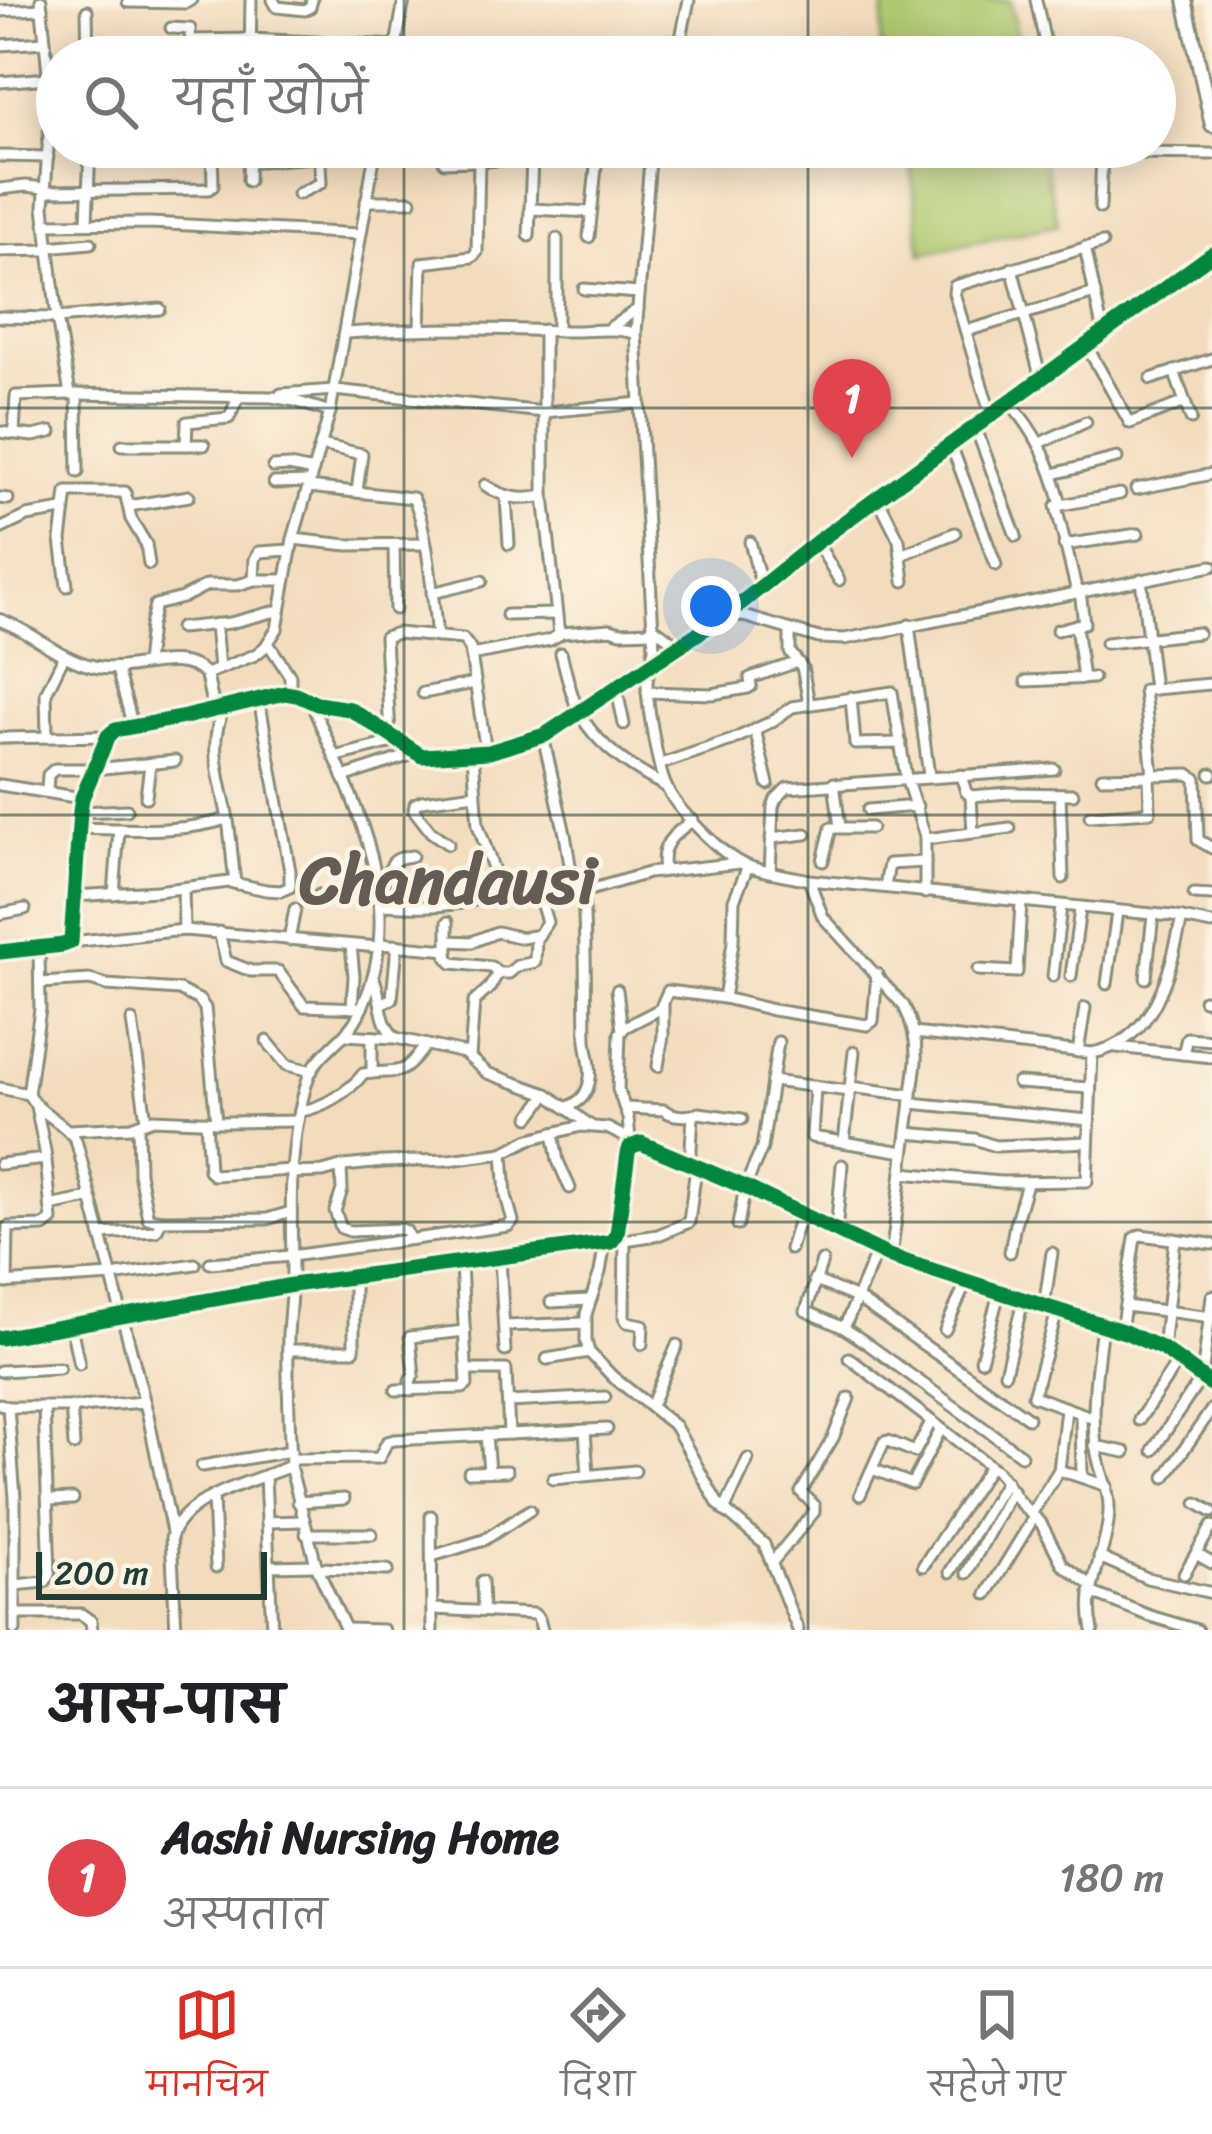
<!DOCTYPE html>
<html lang="hi">
<head>
<meta charset="utf-8">
<style>
	:root { --surface:#fff; --page:#f2f2f2; --text:#202124; --muted:#757577; --line:#e0e0e0; --accent:#d93025 }
	body { margin:0; font-family:Sriracha,"Playpen Sans Deva",sans-serif; background:var(--page); color:var(--text) }
	.scale { position:absolute; left:36px; bottom:30px; width:231px; box-sizing:border-box; padding-left:12px; border:6px solid #1f3d34; border-top:0; font-size:33px; line-height:42px; white-space:nowrap; color:#1f3d34; -webkit-text-stroke:9px #fcf5e5; paint-order:stroke }
	.you { position:absolute; left:711px; top:606px; width:42px; height:42px; margin:-30px; border:9px solid #fff; border-radius:50%; background:#1a73e8; box-shadow:0 0 0 18px #1a73e833 }
	.badge { display:grid; place-items:center; width:78px; height:78px; border-radius:50%; background:var(--accent); color:#fff; font-size:39px; font-weight:700 }
	.pin { position:absolute; translate:-50% -99px; filter:drop-shadow(0 3px 6px #0008) }
	.pin::after { content:''; position:absolute; top:63px; width:42px; height:36px; background:inherit; clip-path:polygon(0 0,100% 0,50% 100%) }
	.list { margin:0; padding:0; list-style:none }
	h2 { display:flex; justify-content:space-between; align-items:center; height:156px; margin:0; padding:0 48px; font-size:51px }
	h2 small { font-size:39px; font-weight:400; color:var(--muted) }
	.list li { display:grid; grid-template-columns:78px 1fr auto; gap:36px; align-items:center; box-sizing:border-box; height:180px; padding:0 48px; border-top:3px solid var(--line) }
	.list b { display:block; font-size:45px; white-space:nowrap }
	.list p { margin:0; font-size:39px; white-space:nowrap; color:var(--muted) }
	.list em { font-size:39px; font-style:normal; color:var(--muted) }
	.icon { flex:none; width:66px; height:66px; fill:none; stroke:currentColor; stroke-width:2; stroke-linecap:round; stroke-linejoin:round }
	.map { position:relative; flex:none; width:1212px; height:1630px; overflow:hidden }
	.search { position:absolute; background:var(--surface); box-shadow:0 6px 30px #0003; left:36px; right:36px; top:36px; height:132px; display:flex; align-items:center; gap:30px; box-sizing:border-box; padding:0 42px; border-radius:66px; color:var(--muted); font-size:45px }
	.sheet { height:336px; background:var(--surface) }
	nav { display:flex; justify-content:space-around; align-items:center; box-sizing:border-box; height:168px; border-top:3px solid var(--line); background:var(--surface); font-size:33px; color:var(--muted) }
	nav a { display:grid; justify-items:center; gap:6px }
	nav .on { color:var(--accent) }
	.map>svg:first-child { display:block }
	.green { fill:#adc86e; stroke:#668251; stroke-width:3 }
	.lines { fill:none; stroke-linecap:round; stroke-linejoin:round }
	.minor-casing { stroke:#898c78; stroke-width:15 }
	.tertiary-casing { stroke:#898c78; stroke-width:16 }
	.secondary-casing { stroke:#898c78; stroke-width:18 }
	.minor { stroke:#fff; stroke-width:9 }
	.tertiary { stroke:#fff; stroke-width:10 }
	.secondary { stroke:#fff; stroke-width:12 }
	.cycleway-casing { stroke:#fcf5e5; stroke-width:22 }
	.cycleway { stroke:#00873e; stroke-width:15 }
	.grid { fill:none; stroke:#1f3d34; stroke-width:3; stroke-opacity:0.55 }
	.labels { text-anchor:middle; stroke-width:9; stroke-linejoin:round; paint-order:stroke }
	.town-label { font-size:66px; font-weight:bold; fill:#655c54; stroke:#fcf5e5 }
</style>
</head>
<body>
<div class="map">
<svg width="1212" height="1630" viewBox="0 0 1212 1630">
	<rect width="100%" height="100%" fill="#fcf5e5"/>
	<filter id="ink" filterUnits="userSpaceOnUse"><feTurbulence type="fractalNoise" baseFrequency=".00833" numOctaves="2"/><feDisplacementMap in="SourceGraphic" scale="24" xChannelSelector="R" yChannelSelector="G"/><feConvolveMatrix kernelMatrix="1 2 1 2 8 2 1 2 1" color-interpolation-filters="sRGB"/></filter>
	<filter id="wash" filterUnits="userSpaceOnUse"><feTurbulence type="fractalNoise" baseFrequency=".004" numOctaves="4" result="noise"/><feDisplacementMap in="SourceGraphic" scale="48" xChannelSelector="R" yChannelSelector="G"/><feGaussianBlur stdDeviation="2.7" result="paint"/><feColorMatrix in="noise" values="0 0 0 0 0 0 0 0 0 0 0 0 0 0 0 0 0 1.4 0 .05"/><feComposite in="paint" operator="in"/></filter>
	<g filter="url(#wash)">
		<rect width="100%" height="100%" fill="#f3dcbd"/>
		<g class="green">
			<path d="M885,0H1010L1022,57H899V54L880,46Z"/>
			<path d="M909,147H1041L1058,224L921,254Z"/>
		</g>
	</g>
	<g filter="url(#ink)">
		<g class="lines">
			<g class="minor-casing">
				<g id="minor">
					<path d="M41,0L51,104L44,207L57,318L70,394L272,397L295,401L330,412"/>
					<path d="M273,0L277,7L305,10L310,7L312,0"/>
					<path d="M1036,0L1044,38"/>
					<path d="M128,2L186,3L191,0"/>
					<path d="M0,11L42,9"/>
					<path d="M87,11L88,57"/>
					<path d="M171,28L190,29L191,57"/>
					<path d="M191,40L251,39L397,46"/>
					<path d="M0,45L45,42"/>
					<path d="M250,57L251,0"/>
					<path d="M394,57L404,0"/>
					<path d="M677,57L689,0"/>
					<path d="M0,82L48,78"/>
					<path d="M653,147L650,160L636,333L654,648C652,661 647,672 647,685C647,704 658,770 666,786C675,808 723,856 745,865C765,873 788,875 809,880L1172,916L1212,924"/>
					<path d="M1065,152L1212,154"/>
					<path d="M0,156L48,157"/>
					<path d="M248,162L316,157L320,163L321,183L298,194"/>
					<path d="M444,162L597,157L650,160"/>
					<path d="M248,181L249,147"/>
					<path d="M0,189L26,186L44,188"/>
					<path d="M44,191L209,189L213,186L212,147"/>
					<path d="M366,201H411"/>
					<path d="M1100,208L1102,153"/>
					<path d="M531,209L591,212"/>
					<path d="M87,222L90,147"/>
					<path d="M45,224L150,223L360,234"/>
					<path d="M529,236L532,158"/>
					<path d="M589,237L597,157"/>
					<path d="M47,247L91,243"/>
					<path d="M1085,247L1103,333"/>
					<path d="M0,251L47,250"/>
					<path d="M1012,268L1041,379"/>
					<path d="M584,289L639,293"/>
					<path d="M0,317L57,318L160,309"/>
					<path d="M611,327L638,309"/>
					<path d="M420,328L422,263L472,257L477,252L479,160"/>
					<path d="M544,330V496L559,634"/>
					<path d="M557,330V239"/>
					<path d="M966,331L1095,293"/>
					<path d="M346,333C418,328 489,328 562,331C590,332 609,327 636,333"/>
					<path d="M1086,345L1130,423L1185,402"/>
					<path d="M1174,371L1191,419"/>
					<path d="M1151,379L1212,359"/>
					<path d="M77,394L78,472"/>
					<path d="M281,394L334,390L544,412L640,403"/>
					<path d="M1009,402C1037,432 1051,465 1061,504"/>
					<path d="M991,415L954,293L955,286L1102,243"/>
					<path d="M975,426L1016,536"/>
					<path d="M0,432L33,436L51,432"/>
					<path d="M14,433L16,396L70,394"/>
					<path d="M1040,443L1086,422"/>
					<path d="M122,445H204"/>
					<path d="M186,445L187,422L229,418L239,396"/>
					<path d="M321,445L362,454L357,491"/>
					<path d="M951,445L996,565"/>
					<path d="M273,467L289,466L313,471"/>
					<path d="M1053,474L1117,458"/>
					<path d="M274,483L310,482"/>
					<path d="M485,485C504,498 522,501 544,496"/>
					<path d="M308,487L413,498C428,526 433,602 437,637"/>
					<path d="M1136,489L1212,474"/>
					<path d="M506,497L509,544"/>
					<path d="M0,498L8,499"/>
					<path d="M878,498L899,540L904,581"/>
					<path d="M129,506L189,496"/>
					<path d="M0,529L27,516L63,510"/>
					<path d="M293,539L348,545L424,544"/>
					<path d="M750,542L762,588"/>
					<path d="M817,542L839,580"/>
					<path d="M394,545L395,609"/>
					<path d="M1064,545L1138,534"/>
					<path d="M901,555L955,533"/>
					<path d="M1141,579L1154,689L1144,690L1153,775L1189,774L1196,779L1198,840L1212,848"/>
					<path d="M254,580L255,559L259,552L291,550"/>
					<path d="M67,586L61,540L67,492H125L131,519L146,544L149,564"/>
					<path d="M1077,592L1056,506L1120,494"/>
					<path d="M432,593L482,581"/>
					<path d="M730,612L819,638L845,639L1212,566"/>
					<path d="M507,615L556,614"/>
					<path d="M215,624L219,669"/>
					<path d="M909,625L929,776"/>
					<path d="M1076,625L1083,679"/>
					<path d="M653,627L678,645"/>
					<path d="M180,628L230,623L280,610"/>
					<path d="M790,630V652L802,667L809,703"/>
					<path d="M1057,630L1084,623L1080,591"/>
					<path d="M268,643L290,676V694"/>
					<path d="M1106,643L1198,633"/>
					<path d="M561,653C566,672 570,692 578,710C595,745 632,769 665,786"/>
					<path d="M471,655L550,640L562,633L610,629L621,632L653,631"/>
					<path d="M146,664L150,626L155,605L182,598L207,585H238L254,580H286"/>
					<path d="M117,668C121,688 129,706 132,726"/>
					<path d="M206,674L255,655L265,647L277,629L293,539L330,412L376,147"/>
					<path d="M1026,681L1093,678"/>
					<path d="M616,686L624,724"/>
					<path d="M1154,689L1210,684"/>
					<path d="M647,692L712,694L748,688L751,686L750,678L798,662"/>
					<path d="M423,693L475,683"/>
					<path d="M851,697L855,744L901,743"/>
					<path d="M224,708C207,745 220,777 227,814C231,837 232,860 235,883"/>
					<path d="M755,729L768,784"/>
					<path d="M390,736L385,637L397,633L463,639L470,648L486,752"/>
					<path d="M543,736L565,834L575,896"/>
					<path d="M47,737L46,693L64,656"/>
					<path d="M0,738L108,736"/>
					<path d="M334,757L397,741"/>
					<path d="M661,764L732,740L771,722L792,707L892,692L906,778L925,836V893"/>
					<path d="M1211,774H1212"/>
					<path d="M961,775L966,792L971,796L1009,793L1073,794"/>
					<path d="M343,777L417,753"/>
					<path d="M1102,777L1151,776"/>
					<path d="M834,783L840,827"/>
					<path d="M0,785L82,798"/>
					<path d="M47,792L48,775L55,769H94L175,761"/>
					<path d="M1060,794L1063,878"/>
					<path d="M971,796L973,833"/>
					<path d="M146,797L150,764"/>
					<path d="M868,810L917,806"/>
					<path d="M80,812L127,810"/>
					<path d="M1090,816L1150,812L1149,776"/>
					<path d="M78,828C128,829 179,834 227,819"/>
					<path d="M771,838L806,834"/>
					<path d="M926,839L1010,828"/>
					<path d="M448,844L431,832L414,810L415,804L422,801L475,794"/>
					<path d="M823,861L831,828H871"/>
					<path d="M664,870C659,844 674,834 693,820"/>
					<path d="M770,872L773,807L776,799L787,788L1054,769"/>
					<path d="M809,880L823,917L904,1006C913,1024 917,1042 916,1062L891,1257"/>
					<path d="M885,887L889,864L925,862"/>
					<path d="M183,888L184,930"/>
					<path d="M379,891C397,871 381,859 412,856"/>
					<path d="M114,894L119,829"/>
					<path d="M1194,894L1212,895"/>
					<path d="M319,895L380,898"/>
					<path d="M493,895L538,899L562,898L648,873L740,863"/>
					<path d="M74,896L157,891L229,882L266,890L281,891L290,887V871L259,699"/>
					<path d="M382,905C420,907 462,909 496,892L495,874L478,825L473,754"/>
					<path d="M0,914L25,909"/>
					<path d="M219,932L226,961L251,971H278L304,1006L362,1008"/>
					<path d="M289,940L295,909"/>
					<path d="M448,941L472,942L497,932L522,938L539,935"/>
					<path d="M71,942L184,930L378,947"/>
					<path d="M379,944L448,950L447,957L452,963L491,967L498,973"/>
					<path d="M351,945L354,976L352,1008"/>
					<path d="M448,947V922"/>
					<path d="M39,948L40,1009L28,1094C39,1114 62,1120 76,1140L148,1415L172,1532"/>
					<path d="M978,970L1017,972L1021,903"/>
					<path d="M373,976C383,998 378,1023 396,1038L464,1053L487,1073L547,1094L591,1126"/>
					<path d="M1053,976L1061,907"/>
					<path d="M1071,976L1080,909"/>
					<path d="M1146,978L1153,915"/>
					<path d="M40,983L90,980L107,985L179,990L199,1000L205,1008L216,1122"/>
					<path d="M1107,984L1117,912"/>
					<path d="M617,990L622,1030"/>
					<path d="M724,998L733,942L734,900L748,866"/>
					<path d="M1204,1000L1212,1001"/>
					<path d="M381,1003L392,999L397,945"/>
					<path d="M132,1021L146,1120"/>
					<path d="M914,1033L1092,1053C1155,1042 1170,972 1182,918"/>
					<path d="M345,1035L394,1038"/>
					<path d="M372,1037V1073"/>
					<path d="M267,1041L287,1065L312,1071"/>
					<path d="M1116,1047L1212,1057"/>
					<path d="M1078,1052L1085,1008"/>
					<path d="M1183,1054L1187,1038L1212,1040"/>
					<path d="M470,1057L474,1002L490,987L498,973H509L517,966L535,962L536,939L547,922L540,899"/>
					<path d="M658,1066L663,1036V1005"/>
					<path d="M772,1081L849,1091"/>
					<path d="M1018,1083L1090,1088"/>
					<path d="M815,1086L812,1137L904,1152"/>
					<path d="M850,1087L912,1095"/>
					<path d="M0,1088L28,1094"/>
					<path d="M911,1103L1089,1120"/>
					<path d="M568,1107C582,1101 588,1093 590,1078C592,1066 587,1053 586,1040C585,991 586,942 583,893"/>
					<path d="M625,1108L664,1110C672,1117 689,1117 699,1113L742,1119"/>
					<path d="M300,1111C321,1109 350,1091 363,1074C401,1068 399,1081 426,1045"/>
					<path d="M530,1117L547,1094"/>
					<path d="M206,1122L209,1170L213,1175L291,1170"/>
					<path d="M138,1125L139,1173L148,1218L162,1220"/>
					<path d="M69,1130L131,1127L153,1119L222,1122L298,1121"/>
					<path d="M553,1133L558,1161L570,1188"/>
					<path d="M907,1133L975,1139L995,1146L1088,1142"/>
					<path d="M630,1139L628,1118L618,1089L620,1033L625,1027L660,1009L668,991L724,998L773,1010L867,1025L873,1021L877,974"/>
					<path d="M844,1142L854,1052"/>
					<path d="M0,1164L46,1159"/>
					<path d="M690,1164L693,1115"/>
					<path d="M341,1167L342,1190L335,1211L341,1228L350,1231L401,1229L406,1231L409,1239"/>
					<path d="M291,1173L323,1172L344,1166L383,1162L449,1160L503,1153L530,1139L581,1126L607,1128L631,1140"/>
					<path d="M902,1173L1000,1182L1087,1181L1092,1053"/>
					<path d="M50,1206L89,1198"/>
					<path d="M738,1225L745,1187L762,1148L778,1042"/>
					<path d="M836,1232L842,1165"/>
					<path d="M100,1234L156,1231L162,1220L267,1219L291,1212"/>
					<path d="M625,1240L624,1317L627,1322L643,1325L642,1344"/>
					<path d="M611,1242L658,1235L689,1222L696,1167"/>
					<path d="M605,1243L600,1272L586,1314V1341L589,1352L613,1377L675,1426L718,1504L764,1544L798,1630"/>
					<path d="M790,1249L800,1216"/>
					<path d="M1010,1252L1015,1224L1027,1183"/>
					<path d="M500,1257L505,1351"/>
					<path d="M822,1261L806,1311L844,1328L865,1342L1021,1455"/>
					<path d="M210,1263L291,1256L508,1226L513,1221L506,1196L503,1153"/>
					<path d="M814,1280L857,1298L1028,1418"/>
					<path d="M0,1283L112,1276L195,1264"/>
					<path d="M7,1283L8,1227L44,1226L52,1220L45,1151L36,1106"/>
					<path d="M551,1302L589,1300"/>
					<path d="M1125,1306L1212,1317"/>
					<path d="M1044,1307L1052,1253"/>
					<path d="M1057,1312L1033,1396L1094,1418"/>
					<path d="M71,1326L79,1364"/>
					<path d="M504,1326L585,1323"/>
					<path d="M844,1328L877,1251"/>
					<path d="M945,1330L966,1283"/>
					<path d="M1121,1331L1135,1238L1140,1235L1212,1244"/>
					<path d="M0,1338L292,1285L611,1242L617,1234L628,1153L630,1147L641,1143L745,1187L891,1257L1125,1332L1163,1349L1212,1385"/>
					<path d="M1163,1349L1175,1239"/>
					<path d="M288,1350H354V1277"/>
					<path d="M849,1358L998,1472L1019,1502L1041,1523L1063,1565L1091,1585"/>
					<path d="M547,1359L589,1352"/>
					<path d="M981,1360L999,1293"/>
					<path d="M467,1370H506L509,1434"/>
					<path d="M0,1371L59,1368"/>
					<path d="M1005,1373L1023,1301"/>
					<path d="M396,1390L463,1388L467,1385L461,1263"/>
					<path d="M411,1390L410,1380L414,1375L410,1337L465,1331"/>
					<path d="M508,1402L605,1397"/>
					<path d="M0,1404L8,1407H80L144,1402"/>
					<path d="M651,1406L677,1345"/>
					<path d="M8,1407L15,1498V1630"/>
					<path d="M71,1407L74,1445"/>
					<path d="M1081,1414L1082,1477"/>
					<path d="M1139,1420L1179,1360"/>
					<path d="M585,1430L588,1475"/>
					<path d="M486,1435L489,1471"/>
					<path d="M1095,1446L1125,1452"/>
					<path d="M1153,1450L1202,1377L1212,1296"/>
					<path d="M291,1459L379,1458L387,1442L394,1440L607,1429"/>
					<path d="M202,1466L291,1451"/>
					<path d="M290,1466L317,1568L346,1630"/>
					<path d="M872,1469L912,1484L941,1429"/>
					<path d="M1059,1470L1107,1486"/>
					<path d="M469,1472L507,1471"/>
					<path d="M265,1476L272,1630"/>
					<path d="M1165,1477L1212,1409"/>
					<path d="M553,1479L635,1471"/>
					<path d="M860,1495L884,1442L888,1441L915,1452L931,1422"/>
					<path d="M213,1497L216,1567"/>
					<path d="M49,1500L73,1499"/>
					<path d="M298,1502L344,1499"/>
					<path d="M1197,1503L1212,1512"/>
					<path d="M724,1511L748,1459"/>
					<path d="M1031,1514L1059,1470L1066,1409"/>
					<path d="M431,1516L432,1630"/>
					<path d="M267,1522L303,1521"/>
					<path d="M306,1534H372"/>
					<path d="M1196,1554L1212,1563"/>
					<path d="M432,1556L484,1540L530,1510"/>
					<path d="M1099,1557L1147,1578L1212,1593"/>
					<path d="M773,1561L814,1512V1505L801,1492L833,1438L849,1398"/>
					<path d="M269,1566L315,1565"/>
					<path d="M923,1566L990,1466"/>
					<path d="M317,1568L388,1570"/>
					<path d="M950,1572L1006,1481"/>
					<path d="M967,1573L1012,1490"/>
					<path d="M1184,1574L1212,1526"/>
					<path d="M482,1581L483,1611"/>
					<path d="M15,1585L45,1582L50,1575L44,1407"/>
					<path d="M1090,1592L1150,1616L1197,1630"/>
					<path d="M987,1594L1034,1517"/>
					<path d="M433,1609L534,1614L539,1619L542,1630"/>
					<path d="M15,1614H81L91,1621L92,1630"/>
					<path d="M346,1629L383,1630"/>
					<path d="M176,1630L171,1538C182,1497 252,1482 288,1467L291,1463C289,1420 287,1377 288,1335C289,1316 291,1298 292,1280C292,1224 288,1170 299,1115C302,1101 305,1084 311,1071C323,1049 347,1038 358,1016C413,905 354,805 311,702"/>
					<path d="M1093,1630C1082,1585 1108,1553 1109,1511C1110,1487 1098,1469 1096,1447C1091,1405 1097,1366 1102,1325"/>
				</g>
			</g>
			<g class="tertiary-casing">
				<g id="tertiary">
					<path d="M0,620C37,633 63,664 104,668C136,671 179,649 206,674L214,710"/>
					<path d="M0,952L63,945L71,942L80,812L82,798L108,736L115,730L185,717L285,693L297,695L317,704L350,709L422,756L489,752L545,735L730,612L817,542L1212,254"/>
				</g>
			</g>
			<g class="secondary-casing">
				<path id="secondary" d="M1185,0L1212,125"/>
			</g>
			<use href="#minor" class="minor"/>
			<use href="#tertiary" class="tertiary"/>
			<use href="#secondary" class="secondary"/>
			<g class="cycleway-casing">
				<g id="cycleway">
					<path d="M0,952L63,945L71,942L80,812L82,798L108,736L115,730L185,717L285,693L297,695L317,704L350,709L422,756L489,752L545,735L730,612L817,542L1212,254"/>
					<path d="M0,1338L292,1285L611,1242L617,1234L628,1153L630,1147L641,1143L745,1187L891,1257L1125,1332L1163,1349L1212,1385"/>
				</g>
			</g>
			<use href="#cycleway" class="cycleway"/>
		</g>
	</g>
	<path class="grid" d="M404,0V57M808,0V57M404,147V1630M808,147V1630M0,408H1212M0,815H1212M0,1222H1212"/>
	<g class="labels">
		<g class="town-label">
			<text x="448" y="903">Chandausi</text>
		</g>
	</g>
</svg>
<div class="scale">200 m</div>
<div class="you"></div>
<div class="pin badge" style="left:852px;top:458px;background:#e0444e">1</div>
<div class="search"><svg class="icon" aria-label="search" viewBox="0 0 24 24"><circle cx="10" cy="10" r="6"/><path d="M15 15l6 6"/></svg>यहाँ खोजें</div>
</div>
<section class="sheet">
<h2>आस-पास<small></small></h2>
<ul class="list">
<li><span class="badge" style="background:#e0444e">1</span><div><b>Aashi Nursing Home</b><p>अस्पताल</p></div><em>180 m</em></li>
</ul>
</section>
<nav>
<a class="on"><svg class="icon" aria-label="map" viewBox="0 0 24 24"><path d="M3 6l6-2 6 2 6-2v14l-6 2-6-2-6 2zM9 4v14M15 6v14"/></svg>मानचित्र</a>
<a><svg class="icon" aria-label="directions" viewBox="0 0 24 24"><path d="M12 3l9 9-9 9-9-9zM9 14v-3h6M13 9l2 2-2 2"/></svg>दिशा</a>
<a><svg class="icon" aria-label="saved" viewBox="0 0 24 24"><path d="M7 4h10v16l-5-4-5 4z"/></svg>सहेजे गए</a>
</nav>
</body>
</html>
